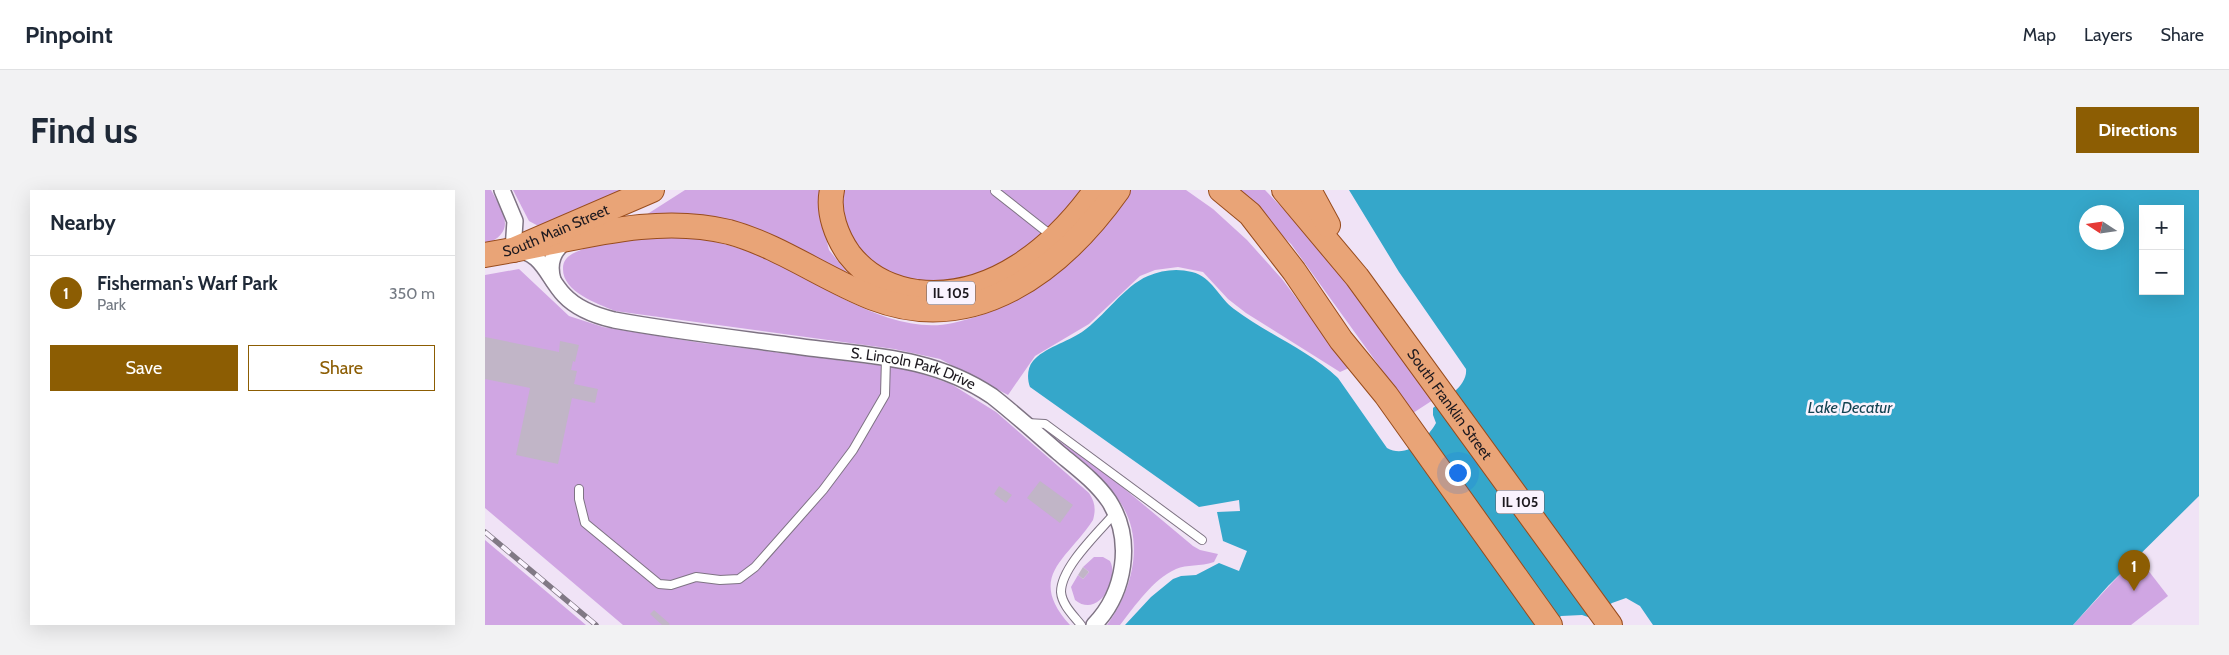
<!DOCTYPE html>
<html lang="en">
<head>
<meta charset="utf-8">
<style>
	:root { --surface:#fff; --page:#f2f2f3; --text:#1f2937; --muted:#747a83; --line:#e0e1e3; --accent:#8c5d03 }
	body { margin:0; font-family:Cabin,sans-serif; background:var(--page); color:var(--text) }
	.controls { position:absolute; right:15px; top:15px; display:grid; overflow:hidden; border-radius:0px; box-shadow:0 5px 20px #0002 }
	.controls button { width:45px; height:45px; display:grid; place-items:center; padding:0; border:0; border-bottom:1px solid var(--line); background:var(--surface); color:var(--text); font:25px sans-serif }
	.compass { position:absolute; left:1594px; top:15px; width:45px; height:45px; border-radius:50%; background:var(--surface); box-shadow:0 5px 20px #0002; rotate:282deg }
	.you { position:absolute; left:972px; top:282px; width:18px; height:18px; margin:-12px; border:4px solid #fff; border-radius:50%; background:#1a73e8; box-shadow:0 0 0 8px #1a73e833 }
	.badge { display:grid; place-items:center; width:32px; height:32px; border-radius:50%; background:var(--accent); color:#fff; font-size:16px; font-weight:700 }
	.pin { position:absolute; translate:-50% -41px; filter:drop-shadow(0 1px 2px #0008) }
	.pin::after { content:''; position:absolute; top:26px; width:18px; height:15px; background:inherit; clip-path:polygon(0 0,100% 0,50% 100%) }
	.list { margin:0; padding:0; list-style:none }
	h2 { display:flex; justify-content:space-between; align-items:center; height:65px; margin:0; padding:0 20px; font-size:21px }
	h2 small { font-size:16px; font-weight:400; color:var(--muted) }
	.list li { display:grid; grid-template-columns:32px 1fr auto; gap:15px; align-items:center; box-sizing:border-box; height:75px; padding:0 20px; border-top:1px solid var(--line) }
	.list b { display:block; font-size:19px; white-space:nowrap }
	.list p { margin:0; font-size:16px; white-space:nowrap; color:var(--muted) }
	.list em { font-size:16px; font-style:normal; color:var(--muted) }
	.actions { display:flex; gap:10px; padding:15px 20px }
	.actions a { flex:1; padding:11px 0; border:1px solid var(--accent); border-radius:0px; text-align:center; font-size:18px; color:var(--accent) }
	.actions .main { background:var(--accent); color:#fff }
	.map { position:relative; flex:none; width:1714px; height:435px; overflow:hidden; border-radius:0px }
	header { display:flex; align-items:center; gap:30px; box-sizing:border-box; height:70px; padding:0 25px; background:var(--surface); border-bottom:1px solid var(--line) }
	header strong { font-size:24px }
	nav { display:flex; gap:28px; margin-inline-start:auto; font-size:18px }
	.intro { display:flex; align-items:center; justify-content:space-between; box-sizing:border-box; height:120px; padding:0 30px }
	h1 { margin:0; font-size:35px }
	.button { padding:12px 22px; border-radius:0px; background:var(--accent); color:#fff; font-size:18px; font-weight:700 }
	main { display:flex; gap:30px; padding:0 30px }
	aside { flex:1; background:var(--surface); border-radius:0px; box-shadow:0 5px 20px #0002 }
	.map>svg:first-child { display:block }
	.green { fill:#d0a6e3 }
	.water { fill:#35a7ca; fill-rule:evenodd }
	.building { fill:#c1b5c7 }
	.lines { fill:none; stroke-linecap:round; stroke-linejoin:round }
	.lane-casing { stroke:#7e7383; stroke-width:10 }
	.street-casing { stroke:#7e7383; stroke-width:18 }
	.primary-casing { stroke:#984c1d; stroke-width:26 }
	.lane { stroke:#fff; stroke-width:8 }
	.street { stroke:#fff; stroke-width:15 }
	.primary { stroke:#e9a477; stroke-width:24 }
	.rail-casing { stroke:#817985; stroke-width:5.5 }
	.rail { stroke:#faf3fe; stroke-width:4; stroke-dasharray:11; stroke-linecap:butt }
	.labels { text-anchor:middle; stroke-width:5; stroke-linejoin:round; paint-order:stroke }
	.shield { fill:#faf3fe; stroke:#5f5a62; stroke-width:1 }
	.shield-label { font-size:14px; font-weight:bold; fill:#1d191f }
	.street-label { font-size:15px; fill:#1d191f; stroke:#faf3fe }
	.water-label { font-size:16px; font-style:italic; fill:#144453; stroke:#faf3fe }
</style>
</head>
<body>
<header>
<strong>Pinpoint</strong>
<nav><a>Map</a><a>Layers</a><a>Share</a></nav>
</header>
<div class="intro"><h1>Find us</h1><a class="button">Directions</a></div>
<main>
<aside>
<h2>Nearby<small></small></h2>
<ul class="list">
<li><span class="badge">1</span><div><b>Fisherman's Warf Park</b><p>Park</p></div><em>350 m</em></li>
</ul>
<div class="actions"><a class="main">Save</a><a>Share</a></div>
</aside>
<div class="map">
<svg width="1714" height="435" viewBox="0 0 1714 435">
	<rect width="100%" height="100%" fill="#f0e3f6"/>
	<g class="green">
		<path d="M0,0H6C19,24 32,41 0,55Z"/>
		<path d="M28,0H155L59,39L44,31Z"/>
		<path d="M200,0H336L334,19L344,60L369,91L327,70L153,30Z"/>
		<path d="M357,0H601L583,26L504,85L459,100L383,76L360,46L355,17Z"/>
		<path d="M640,0H701L728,19L762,50L797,89L864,178L855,182L761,123L743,109L718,82L693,77L670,80L655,86L604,134L550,166L523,205L455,169L409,159L130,121C112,113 77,102 78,78C78,70 84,65 91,62C150,37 225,43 282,69C336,93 406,147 468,133C492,127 521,119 540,103C552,94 562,81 572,71C595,47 617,24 640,0Z"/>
		<path d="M749,0H780L840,62L948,210L928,223L806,54Z"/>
		<path d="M34,79L84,126L118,137L217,153L423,179L466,194L511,222L604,303C610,312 611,319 608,330C582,370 541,386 585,435H138L0,318V85Z"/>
		<path d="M561,242L617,280L708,356L715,360L733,364L729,372C715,377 702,374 691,379C667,390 651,415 635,435H622C647,401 661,351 635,312C625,297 611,286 597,274C587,265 566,253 561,242Z"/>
		<path d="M0,350L101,435H0Z"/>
		<path d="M1652,366L1683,406L1646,435H1588Z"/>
		<path d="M609,367H618L625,371C635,390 613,429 590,410L586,397L593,385L598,389L604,382L598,377Z"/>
	</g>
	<path class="water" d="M864,0H1714V306L1623,396L1588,435H1168L1155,416L1141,408L1127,413L1106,428L1097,425L1076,426L1066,435H640L666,407L688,389L696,386L711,385L734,373L754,381L762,361L738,351L732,322L755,321L754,310L714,317L545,197C542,189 542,178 548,171C559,158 582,152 597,142C619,127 639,96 663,86C677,80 692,78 707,82C727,87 734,108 749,119C782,144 822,159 853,188L902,258C922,269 942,249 951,233L948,225V218C960,209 983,196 981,179L914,82ZM1658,19H1695V101H1658ZM1602,22H1632V52H1602Z"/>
	<g class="building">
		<path d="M0,147L74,162L75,151L94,155L90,172L88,171L86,180L92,181L89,194L113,199L110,213L87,208L73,274L31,265L45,198L0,189Z"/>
		<path d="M555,291L588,315L575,333L542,308Z"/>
		<path d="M514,296L527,305L521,313L509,304Z"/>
		<path d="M598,377L604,382L598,389L593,385Z"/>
		<path d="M169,420L185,434L184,435H177L165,424Z"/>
	</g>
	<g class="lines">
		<g class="lane-casing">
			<g id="lane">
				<path d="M510,1L567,46"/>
				<path d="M542,233L560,234L717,350"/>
				<path d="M94,299V309L100,333L174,394L186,395L211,387L235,390L254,389L270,377L338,300L368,260L400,205L401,168"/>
				<path d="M596,435C589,426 577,415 576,402C576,377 614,342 630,323"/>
			</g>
		</g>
		<g class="street-casing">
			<g id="street">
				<path id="s1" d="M17,0L30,31L28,60C57,60 62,87 79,105C91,118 112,126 129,130C194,142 260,149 325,158C390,166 451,168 507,206C530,224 552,244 574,263C592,278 611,292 624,311C649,350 640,403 609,435"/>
				<path d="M68,90C63,73 68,59 83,50"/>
			</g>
		</g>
		<g class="primary-casing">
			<g id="primary">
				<path d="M347,0C342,22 352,47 364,64C381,86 404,98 432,102C507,111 570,57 611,0"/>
				<path d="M736,0L765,24L809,81L856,150L901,205L1065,435"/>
				<path id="s2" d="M799,0L872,87L1125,435"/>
				<path d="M824,0L843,35"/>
				<path d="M28,60C98,47 172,24 244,42C295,56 339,89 388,108C490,147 576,80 633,0"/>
				<path id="s3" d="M0,65L28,60L167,0"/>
			</g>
		</g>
		<use href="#lane" class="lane"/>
		<use href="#street" class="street"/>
		<use href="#primary" class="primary"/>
		<g class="rail-casing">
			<path id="rail" d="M0,342L111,435"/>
		</g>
		<use href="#rail" class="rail"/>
	</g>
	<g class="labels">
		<g class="shield">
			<rect x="442" y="91.5" width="48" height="23" rx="4"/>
			<rect x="1011" y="300.5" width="48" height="23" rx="4"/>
		</g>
		<g class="shield-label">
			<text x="466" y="108">IL 105</text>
			<text x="1035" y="317">IL 105</text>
		</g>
		<g class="street-label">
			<text dy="5" stroke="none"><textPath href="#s3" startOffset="75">South Main Street</textPath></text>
			<text dy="5" stroke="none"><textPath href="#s1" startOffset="494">S. Lincoln Park Drive</textPath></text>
			<text dy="5" stroke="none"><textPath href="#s2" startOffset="271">South Franklin Street</textPath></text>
		</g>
		<g class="water-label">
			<text x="1365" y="223">Lake Decatur</text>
		</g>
	</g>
</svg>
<div class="controls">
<button>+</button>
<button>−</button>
</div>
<svg class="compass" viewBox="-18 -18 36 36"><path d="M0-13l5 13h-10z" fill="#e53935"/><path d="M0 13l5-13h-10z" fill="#747a83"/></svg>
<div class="you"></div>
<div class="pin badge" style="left:1649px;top:401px">1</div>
</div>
</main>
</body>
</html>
